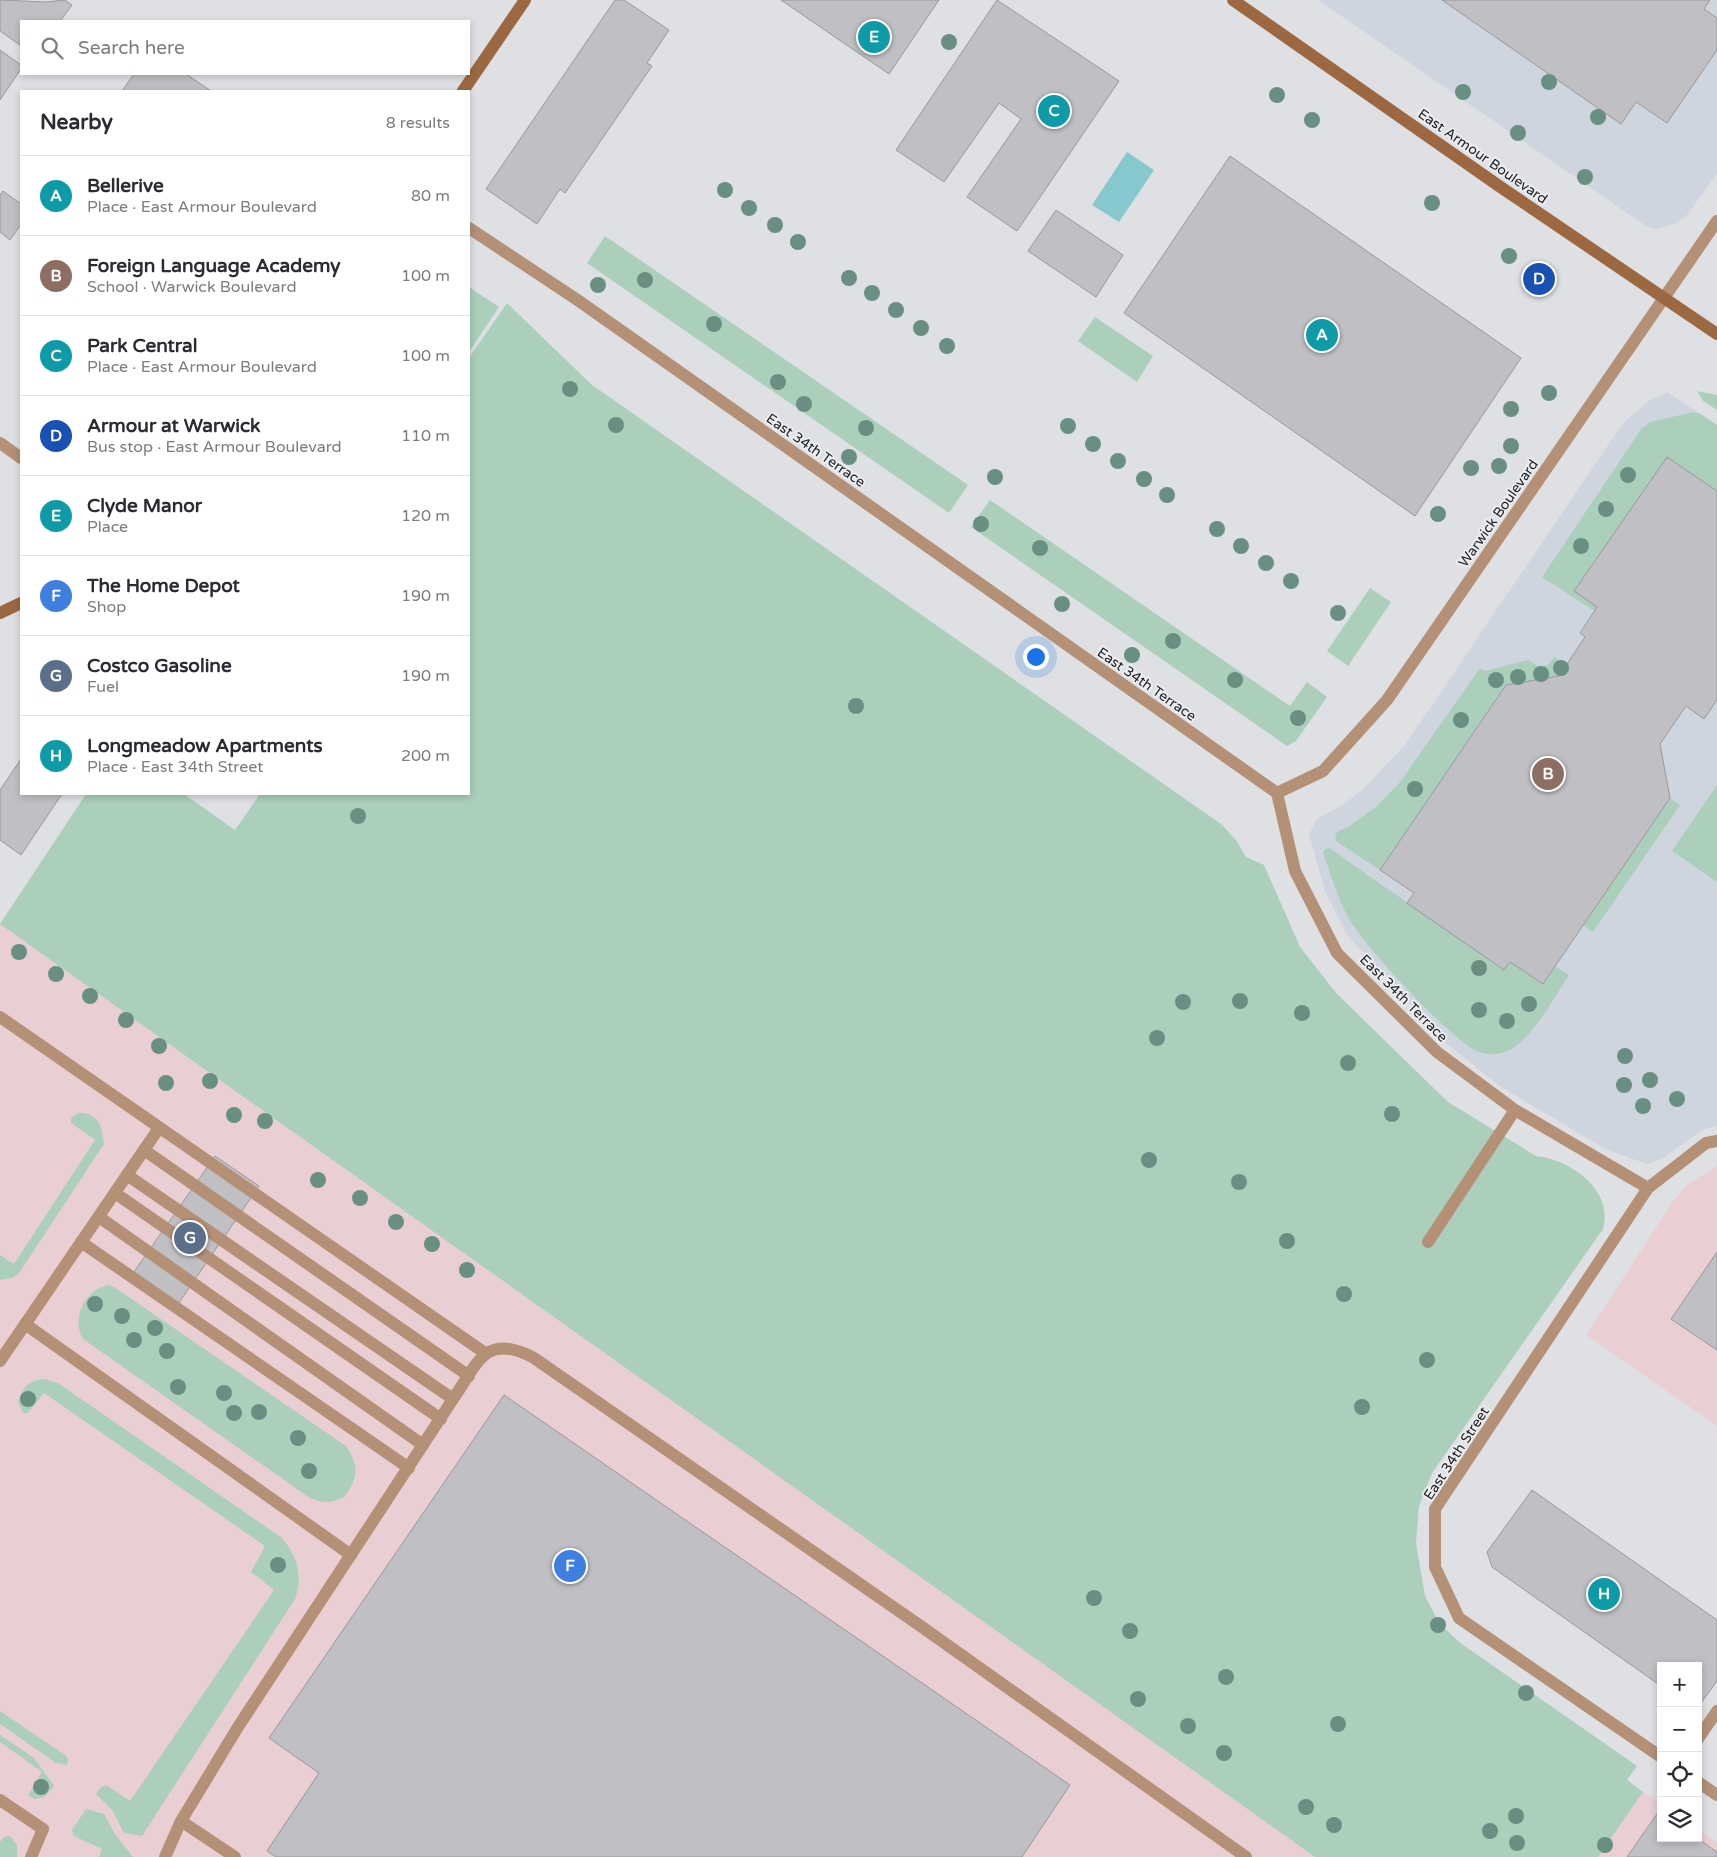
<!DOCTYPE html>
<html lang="en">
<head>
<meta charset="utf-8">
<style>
	:root { --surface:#fff; --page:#f7f7f7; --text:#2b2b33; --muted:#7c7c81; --line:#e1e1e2; --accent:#7f3eb3 }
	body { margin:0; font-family:"Varela Round",sans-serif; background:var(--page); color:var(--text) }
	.controls { position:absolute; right:15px; bottom:15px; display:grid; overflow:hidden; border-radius:0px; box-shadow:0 2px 8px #0003 }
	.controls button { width:45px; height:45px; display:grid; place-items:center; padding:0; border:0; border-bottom:1px solid var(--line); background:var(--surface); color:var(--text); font:25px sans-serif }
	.you { position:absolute; left:1035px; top:656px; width:18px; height:18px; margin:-12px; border:4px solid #fff; border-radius:50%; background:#1a73e8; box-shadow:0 0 0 8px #1a73e833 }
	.badge { display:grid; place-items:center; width:32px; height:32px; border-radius:50%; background:var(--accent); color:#fff; font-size:16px; font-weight:700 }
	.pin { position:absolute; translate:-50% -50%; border:2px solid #fff; box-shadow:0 1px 5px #0006 }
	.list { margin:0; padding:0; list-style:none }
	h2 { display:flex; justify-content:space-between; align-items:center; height:65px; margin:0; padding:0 20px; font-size:21px }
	h2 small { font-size:16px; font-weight:400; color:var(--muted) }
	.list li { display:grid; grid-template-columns:32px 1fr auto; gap:15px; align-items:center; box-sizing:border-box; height:80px; padding:0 20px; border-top:1px solid var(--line) }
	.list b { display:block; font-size:19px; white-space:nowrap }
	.list p { margin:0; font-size:16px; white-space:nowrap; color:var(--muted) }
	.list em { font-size:16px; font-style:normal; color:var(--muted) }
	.icon { flex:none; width:28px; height:28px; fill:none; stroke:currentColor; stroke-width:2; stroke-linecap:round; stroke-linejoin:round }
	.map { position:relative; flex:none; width:1717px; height:1857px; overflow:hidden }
	.search { position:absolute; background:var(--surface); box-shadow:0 2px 8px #0003; left:20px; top:20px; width:450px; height:55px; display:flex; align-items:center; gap:12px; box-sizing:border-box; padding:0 18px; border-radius:0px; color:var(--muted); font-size:19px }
	.panel { position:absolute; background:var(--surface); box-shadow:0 2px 8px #0003; left:20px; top:90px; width:450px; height:705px; border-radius:0px }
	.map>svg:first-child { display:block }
	.commercial { fill:#e9cfd3 }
	.built { fill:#cfd5df }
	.green { fill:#abcfbb }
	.water { fill:#87c8ce }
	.building { fill:#c0bfc3; stroke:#99989c }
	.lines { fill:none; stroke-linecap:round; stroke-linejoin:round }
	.service { stroke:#b49077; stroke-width:12 }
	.minor { stroke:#b49077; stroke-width:12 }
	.secondary { stroke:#9c6842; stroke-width:12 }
	.tree { fill:#698f82 }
	.labels { text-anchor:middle; stroke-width:4; stroke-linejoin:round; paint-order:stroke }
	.street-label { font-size:14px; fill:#222324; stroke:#ebedf1 }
</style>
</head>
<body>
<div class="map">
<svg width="1717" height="1857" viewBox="0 0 1717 1857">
	<rect width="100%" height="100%" fill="#dee0e4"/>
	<g class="commercial">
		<path d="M0,924L1315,1857H0Z"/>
		<path d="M1717,1166V1426L1586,1335L1674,1200L1687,1185Z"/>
		<path d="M1643,1792L1661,1803V1838H1698V1829L1717,1842V1857H1598Z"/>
	</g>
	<g class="built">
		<path d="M1318,0H1717V173L1688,214L1675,224L1656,229L1646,226Z"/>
		<path d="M1667,392L1717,425V1126L1702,1130L1662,1159L1647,1164L1605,1149L1501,1087L1447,1044L1348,936L1325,891L1309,834L1318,818L1340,807L1362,790L1405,745L1623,423L1647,402Z"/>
	</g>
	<g class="green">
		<path d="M605,236L968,485L949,513L587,263Z"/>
		<path d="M469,287L499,307L469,352Z"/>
		<path d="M507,303L592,385L1221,824L1236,840L1246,857L1264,865L1300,947L1337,994L1448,1102L1536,1156C1569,1159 1614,1189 1603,1229L1432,1473L1419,1506L1416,1543L1425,1596L1439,1623L1459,1642L1637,1766L1627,1780L1643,1792L1598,1857H1315L0,924L86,794H184L235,830L260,794H469V358Z"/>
		<path d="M1095,317L1153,356L1137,382L1078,341Z"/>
		<path d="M1697,391L1717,395V410L1703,401Z"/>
		<path d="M1693,412L1701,414L1717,425V491L1594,611L1542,577L1642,428L1651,422Z"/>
		<path d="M990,500L1290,706L1307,682L1327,697L1296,741L1287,746L971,527Z"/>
		<path d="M1370,588L1391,602L1348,666L1327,651Z"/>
		<path d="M1554,657L1566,665L1559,676L1506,685L1380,870L1336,841L1335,836L1338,831L1348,827L1376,807L1400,782L1480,668L1485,671L1528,660L1540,667L1548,665Z"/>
		<path d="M1717,785V882L1672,851Z"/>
		<path d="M1670,798L1680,805L1593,932L1583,925Z"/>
		<path d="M1329,848L1504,970L1510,962L1555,966L1569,975C1554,997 1531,1042 1507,1051C1498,1055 1486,1055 1477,1051C1452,1041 1361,943 1348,917C1337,897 1331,874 1323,853L1324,850Z"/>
		<path d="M78,1113C99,1113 102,1126 104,1144L19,1273L12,1278L0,1280V1255L14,1264L95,1140L71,1123V1118Z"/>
		<path d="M108,1285L114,1287L346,1446C359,1466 359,1477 344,1497C330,1504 322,1504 307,1496L83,1339C71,1319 84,1290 108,1285Z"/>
		<path d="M45,1379L58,1383L282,1538C298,1557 303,1576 295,1599L142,1836L124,1833L112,1810L96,1794L101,1787L106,1785L130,1801L274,1590L251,1572L265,1546L44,1393L28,1413H23L18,1402C22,1388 30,1379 45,1379Z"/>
		<path d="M0,1711L65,1755L68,1759L67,1765L56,1763L0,1724Z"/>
		<path d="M0,1735L34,1758L54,1786L45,1797L34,1799L28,1795L42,1772L0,1742Z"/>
		<path d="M86,1809L104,1814L115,1834L133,1857H99L102,1849L74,1836L72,1830Z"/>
		<path d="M10,1836L17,1845V1857H0V1842L4,1837Z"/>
	</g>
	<path class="water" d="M1127,152L1154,170L1119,222L1092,205Z"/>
	<g class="building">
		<path d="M0,0L46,2L65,0L72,5L60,21H21L20,45L0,31Z"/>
		<path d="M615,0H624L669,30L647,63L652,66L565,193L560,189L537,224L486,189Z"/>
		<path d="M781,0H939L889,74Z"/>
		<path d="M997,0L1119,81L1017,231L967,197L1021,119L999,103L944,182L896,150Z"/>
		<path d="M1442,0H1710L1704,9L1717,18V50L1667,123L1636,102L1621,124Z"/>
		<path d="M0,50L21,65V69L0,100Z"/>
		<path d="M134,74H186L211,91H122Z"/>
		<path d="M1230,156L1521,358L1415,516L1124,313Z"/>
		<path d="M3,191L21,204V224L10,240L0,232V195Z"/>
		<path d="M1056,210L1123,255L1096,297L1028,251Z"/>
		<path d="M1667,457L1717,491V700L1704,719L1686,706L1660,744L1670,798L1543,984L1510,962L1504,970L1407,903L1414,893L1380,870L1506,685L1559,676L1585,637L1580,633L1597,607L1574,591Z"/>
		<path d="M21,759V794H62L21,855L0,840V790Z"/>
		<path d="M215,1156L259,1186L174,1310L129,1279Z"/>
		<path d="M1717,1252V1350L1671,1319Z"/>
		<path d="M504,1395L1070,1785L1022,1857H276L267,1851L319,1773L269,1738Z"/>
		<path d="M1532,1490L1717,1620V1681L1698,1707V1666H1661V1686L1492,1567L1487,1552Z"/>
		<path d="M1659,1811L1661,1813V1838H1697L1717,1852V1857H1627Z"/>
	</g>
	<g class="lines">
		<g class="service">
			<path d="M0,1017L485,1353"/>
			<path d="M144,1150L469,1376"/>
			<path d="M127,1175L453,1399"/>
			<path d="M115,1193L441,1419"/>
			<path d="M99,1217L423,1445"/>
			<path d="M81,1242L409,1468"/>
			<path d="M1428,1242L1515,1110"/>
			<path d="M25,1324L351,1555"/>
			<path d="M0,1361L159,1128"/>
			<path d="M1698,1739L1717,1711"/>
			<path d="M0,1800L43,1829L31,1857"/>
			<path d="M181,1821L235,1857"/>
			<path d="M165,1857L181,1821L238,1727L453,1399C478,1363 485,1332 534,1358L922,1627L1246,1857"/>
		</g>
		<g class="minor">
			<path d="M469,228L579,301L1277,793L1295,871L1337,953L1437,1052L1515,1110L1648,1188"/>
			<path d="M0,443L21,458"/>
			<path d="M1277,793L1323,771L1387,700L1717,221"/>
			<path d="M1661,1757L1459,1618L1435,1567V1509L1648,1188L1706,1143L1717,1141"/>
			<path d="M1698,1782L1717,1795"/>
		</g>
		<g class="secondary">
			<path d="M1233,0L1499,186L1717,334"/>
			<path d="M463,91L525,0"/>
			<path d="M0,613L21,603"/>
		</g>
	</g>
	<g class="tree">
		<circle cx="949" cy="42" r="8"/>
		<circle cx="1549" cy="82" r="8"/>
		<circle cx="1463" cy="92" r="8"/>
		<circle cx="1277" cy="95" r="8"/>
		<circle cx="1598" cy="117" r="8"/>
		<circle cx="1312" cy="120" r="8"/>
		<circle cx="1518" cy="133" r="8"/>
		<circle cx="1585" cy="177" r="8"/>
		<circle cx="725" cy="190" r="8"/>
		<circle cx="1432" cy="203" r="8"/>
		<circle cx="749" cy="208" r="8"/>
		<circle cx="775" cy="225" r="8"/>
		<circle cx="798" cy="242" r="8"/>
		<circle cx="1509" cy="256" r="8"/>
		<circle cx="849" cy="278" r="8"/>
		<circle cx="645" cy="280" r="8"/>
		<circle cx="598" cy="285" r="8"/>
		<circle cx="872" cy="293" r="8"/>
		<circle cx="896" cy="310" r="8"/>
		<circle cx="714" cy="324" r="8"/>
		<circle cx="921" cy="328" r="8"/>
		<circle cx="947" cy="346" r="8"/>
		<circle cx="778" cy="382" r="8"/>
		<circle cx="570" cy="389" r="8"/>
		<circle cx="1549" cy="393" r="8"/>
		<circle cx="804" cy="404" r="8"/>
		<circle cx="1511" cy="409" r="8"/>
		<circle cx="616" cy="425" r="8"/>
		<circle cx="1068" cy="426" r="8"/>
		<circle cx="866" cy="428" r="8"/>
		<circle cx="1093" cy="444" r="8"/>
		<circle cx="1511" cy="446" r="8"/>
		<circle cx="849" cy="457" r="8"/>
		<circle cx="1118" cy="461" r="8"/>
		<circle cx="1499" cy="466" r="8"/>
		<circle cx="1471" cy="468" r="8"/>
		<circle cx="1628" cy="475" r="8"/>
		<circle cx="995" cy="477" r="8"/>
		<circle cx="1144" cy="479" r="8"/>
		<circle cx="1167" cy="495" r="8"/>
		<circle cx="1606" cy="509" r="8"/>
		<circle cx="1438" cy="514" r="8"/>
		<circle cx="981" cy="524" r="8"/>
		<circle cx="1217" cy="529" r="8"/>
		<circle cx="1241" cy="546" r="8"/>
		<circle cx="1581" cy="546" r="8"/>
		<circle cx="1040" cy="548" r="8"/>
		<circle cx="1266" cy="563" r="8"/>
		<circle cx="1291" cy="581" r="8"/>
		<circle cx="1062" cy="604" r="8"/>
		<circle cx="1338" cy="613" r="8"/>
		<circle cx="1173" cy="641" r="8"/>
		<circle cx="1132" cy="655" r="8"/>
		<circle cx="1561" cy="668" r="8"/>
		<circle cx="1541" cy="674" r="8"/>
		<circle cx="1518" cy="677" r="8"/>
		<circle cx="1235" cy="680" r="8"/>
		<circle cx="1496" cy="680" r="8"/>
		<circle cx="856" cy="706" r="8"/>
		<circle cx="1298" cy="718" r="8"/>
		<circle cx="1461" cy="720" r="8"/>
		<circle cx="1415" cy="789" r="8"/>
		<circle cx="358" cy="816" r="8"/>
		<circle cx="19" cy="952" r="8"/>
		<circle cx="1479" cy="968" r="8"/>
		<circle cx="56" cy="974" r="8"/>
		<circle cx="90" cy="996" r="8"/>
		<circle cx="1240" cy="1001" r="8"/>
		<circle cx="1183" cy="1002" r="8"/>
		<circle cx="1529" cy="1004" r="8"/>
		<circle cx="1479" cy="1010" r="8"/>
		<circle cx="1302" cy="1013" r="8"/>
		<circle cx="126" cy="1020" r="8"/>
		<circle cx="1507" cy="1021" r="8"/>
		<circle cx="1157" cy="1038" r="8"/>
		<circle cx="159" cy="1046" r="8"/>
		<circle cx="1625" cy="1056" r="8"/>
		<circle cx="1348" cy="1063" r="8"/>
		<circle cx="1650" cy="1080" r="8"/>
		<circle cx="210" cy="1081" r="8"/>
		<circle cx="166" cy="1083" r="8"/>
		<circle cx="1624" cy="1085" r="8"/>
		<circle cx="1677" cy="1099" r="8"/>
		<circle cx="1643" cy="1106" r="8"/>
		<circle cx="1392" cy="1114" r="8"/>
		<circle cx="234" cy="1115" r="8"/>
		<circle cx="265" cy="1121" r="8"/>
		<circle cx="1149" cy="1160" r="8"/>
		<circle cx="318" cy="1180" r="8"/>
		<circle cx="1239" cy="1182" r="8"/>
		<circle cx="360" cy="1198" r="8"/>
		<circle cx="396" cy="1222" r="8"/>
		<circle cx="1287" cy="1241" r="8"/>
		<circle cx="432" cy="1244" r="8"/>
		<circle cx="467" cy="1270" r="8"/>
		<circle cx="1344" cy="1294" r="8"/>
		<circle cx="95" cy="1304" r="8"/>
		<circle cx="122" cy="1316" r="8"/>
		<circle cx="155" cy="1328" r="8"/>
		<circle cx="134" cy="1340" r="8"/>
		<circle cx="167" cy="1351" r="8"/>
		<circle cx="1427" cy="1360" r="8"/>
		<circle cx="178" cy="1387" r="8"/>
		<circle cx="224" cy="1393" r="8"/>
		<circle cx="28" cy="1399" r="8"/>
		<circle cx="1362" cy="1407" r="8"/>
		<circle cx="259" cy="1412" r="8"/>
		<circle cx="234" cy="1413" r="8"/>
		<circle cx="298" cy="1438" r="8"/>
		<circle cx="309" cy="1471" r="8"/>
		<circle cx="278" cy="1565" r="8"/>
		<circle cx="1094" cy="1598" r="8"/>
		<circle cx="1438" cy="1625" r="8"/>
		<circle cx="1130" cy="1631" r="8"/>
		<circle cx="1226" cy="1677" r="8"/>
		<circle cx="1526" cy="1693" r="8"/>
		<circle cx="1138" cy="1699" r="8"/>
		<circle cx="1338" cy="1724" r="8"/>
		<circle cx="1188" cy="1726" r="8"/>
		<circle cx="1224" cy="1753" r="8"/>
		<circle cx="41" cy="1787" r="8"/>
		<circle cx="1306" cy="1807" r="8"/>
		<circle cx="1516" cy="1816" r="8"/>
		<circle cx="1334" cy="1825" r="8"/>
		<circle cx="1490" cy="1831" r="8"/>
		<circle cx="1517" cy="1843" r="8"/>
		<circle cx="1605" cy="1845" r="8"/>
	</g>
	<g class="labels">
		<g class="street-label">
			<text transform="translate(1483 156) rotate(35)" y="5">East Armour Boulevard</text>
			<text transform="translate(816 450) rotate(35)" y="5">East 34th Terrace</text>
			<text transform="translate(1498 513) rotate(-55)" y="5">Warwick Boulevard</text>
			<text transform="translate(1147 684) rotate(35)" y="5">East 34th Terrace</text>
			<text transform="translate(1404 998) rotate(45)" y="5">East 34th Terrace</text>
			<text transform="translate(1456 1453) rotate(-57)" y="5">East 34th Street</text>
		</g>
	</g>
</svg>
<div class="controls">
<button>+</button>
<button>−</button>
<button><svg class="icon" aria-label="locate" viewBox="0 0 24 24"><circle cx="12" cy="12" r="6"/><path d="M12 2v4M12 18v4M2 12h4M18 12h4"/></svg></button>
<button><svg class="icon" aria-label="layers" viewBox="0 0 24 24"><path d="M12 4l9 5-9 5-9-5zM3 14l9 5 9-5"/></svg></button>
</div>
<div class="you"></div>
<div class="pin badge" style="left:1322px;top:335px;background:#0f9aa8">A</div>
<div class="pin badge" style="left:1548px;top:774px;background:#8d6e63">B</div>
<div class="pin badge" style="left:1054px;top:111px;background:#0f9aa8">C</div>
<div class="pin badge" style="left:1539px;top:279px;background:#1a4fb4">D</div>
<div class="pin badge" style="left:874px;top:37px;background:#0f9aa8">E</div>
<div class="pin badge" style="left:570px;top:1566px;background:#3f7fe0">F</div>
<div class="pin badge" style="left:190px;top:1238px;background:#5c6f8a">G</div>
<div class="pin badge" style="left:1604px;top:1594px;background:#0f9aa8">H</div>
<div class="search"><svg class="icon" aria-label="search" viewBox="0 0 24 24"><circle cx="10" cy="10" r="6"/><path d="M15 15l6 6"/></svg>Search here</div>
<section class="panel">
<h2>Nearby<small>8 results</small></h2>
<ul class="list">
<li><span class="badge" style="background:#0f9aa8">A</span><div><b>Bellerive</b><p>Place · East Armour Boulevard</p></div><em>80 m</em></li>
<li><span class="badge" style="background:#8d6e63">B</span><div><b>Foreign Language Academy</b><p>School · Warwick Boulevard</p></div><em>100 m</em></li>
<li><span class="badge" style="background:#0f9aa8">C</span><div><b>Park Central</b><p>Place · East Armour Boulevard</p></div><em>100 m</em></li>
<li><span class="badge" style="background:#1a4fb4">D</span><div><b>Armour at Warwick</b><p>Bus stop · East Armour Boulevard</p></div><em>110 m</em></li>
<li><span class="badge" style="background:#0f9aa8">E</span><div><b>Clyde Manor</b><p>Place</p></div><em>120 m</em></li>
<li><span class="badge" style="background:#3f7fe0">F</span><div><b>The Home Depot</b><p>Shop</p></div><em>190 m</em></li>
<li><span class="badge" style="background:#5c6f8a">G</span><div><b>Costco Gasoline</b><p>Fuel</p></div><em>190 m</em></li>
<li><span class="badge" style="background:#0f9aa8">H</span><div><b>Longmeadow Apartments</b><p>Place · East 34th Street</p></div><em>200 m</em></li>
</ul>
</section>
</div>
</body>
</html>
